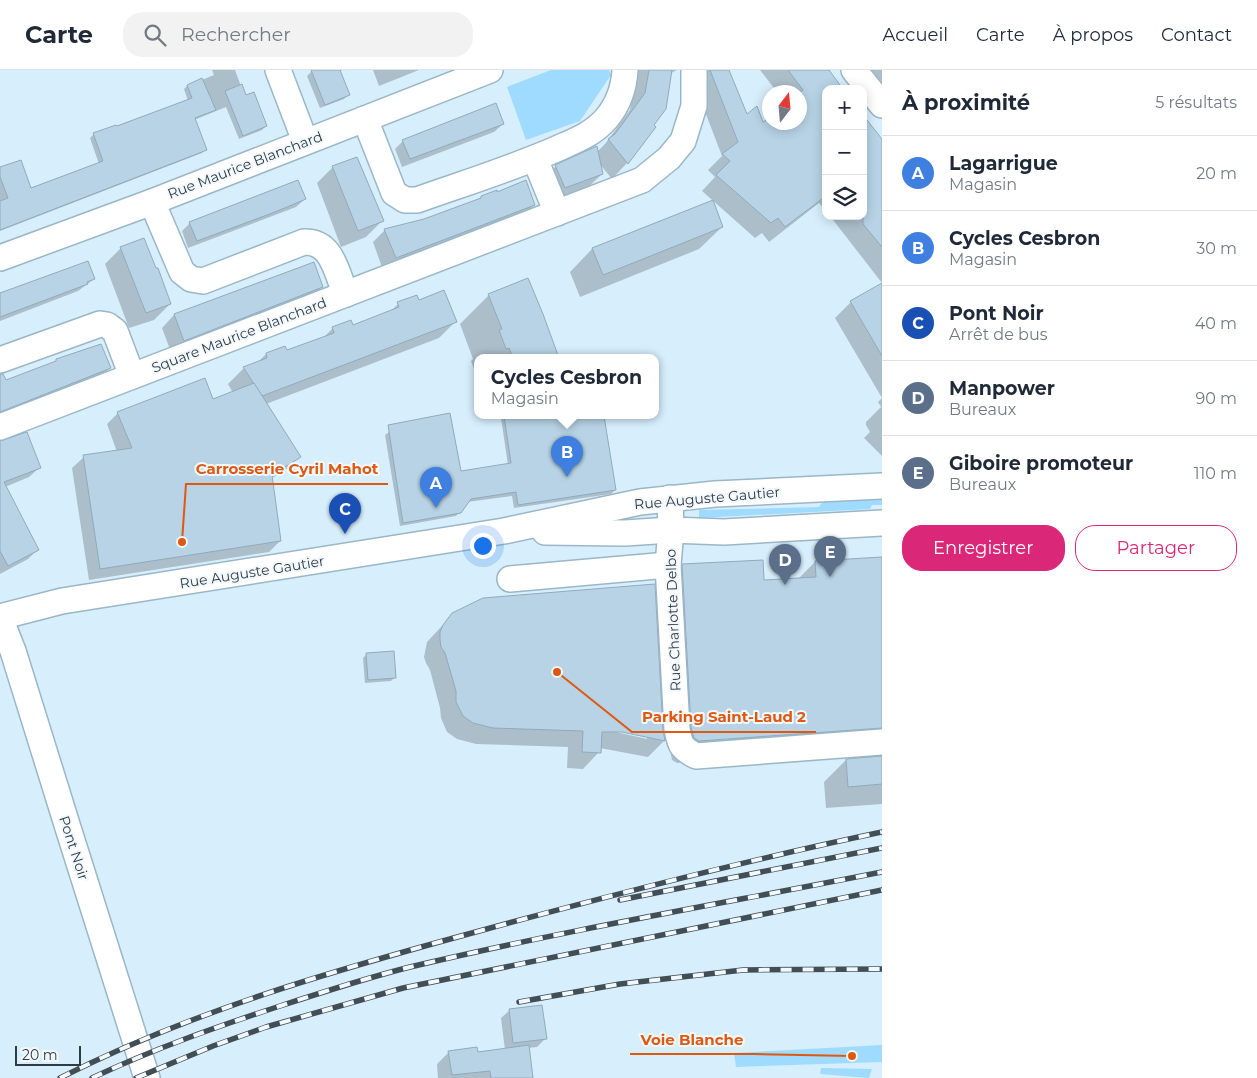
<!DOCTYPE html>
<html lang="fr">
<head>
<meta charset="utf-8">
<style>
	:root { --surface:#fff; --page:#f2f2f3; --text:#1f2937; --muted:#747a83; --line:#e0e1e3; --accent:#db2777 }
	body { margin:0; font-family:Montserrat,sans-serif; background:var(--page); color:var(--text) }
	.controls { position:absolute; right:15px; top:15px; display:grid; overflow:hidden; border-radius:10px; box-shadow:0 2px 12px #0003 }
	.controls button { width:45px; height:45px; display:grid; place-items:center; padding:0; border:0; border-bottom:1px solid var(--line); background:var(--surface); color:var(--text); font:25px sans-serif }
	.compass { position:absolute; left:762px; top:15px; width:45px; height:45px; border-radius:50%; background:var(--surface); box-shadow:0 2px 12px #0003; rotate:16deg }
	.scale { position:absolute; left:15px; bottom:12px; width:66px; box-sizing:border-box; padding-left:5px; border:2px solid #303b42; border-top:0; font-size:14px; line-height:18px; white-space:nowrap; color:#303b42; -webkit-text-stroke:4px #f2f8fc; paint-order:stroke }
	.you { position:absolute; left:482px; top:475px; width:18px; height:18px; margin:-12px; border:4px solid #fff; border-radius:50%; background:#1a73e8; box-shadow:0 0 0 8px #1a73e833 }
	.badge { display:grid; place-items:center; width:32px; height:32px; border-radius:50%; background:var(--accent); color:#fff; font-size:16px; font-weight:700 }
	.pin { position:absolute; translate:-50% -41px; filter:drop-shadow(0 1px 2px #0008) }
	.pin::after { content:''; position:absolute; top:26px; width:18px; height:15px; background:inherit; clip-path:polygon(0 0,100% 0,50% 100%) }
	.popup { position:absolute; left:474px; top:284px; width:185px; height:65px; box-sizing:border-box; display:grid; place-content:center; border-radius:10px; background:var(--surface); filter:drop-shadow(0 1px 4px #0005); font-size:16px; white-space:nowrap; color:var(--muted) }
	.popup b { font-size:19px; color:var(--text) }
	.popup::after { content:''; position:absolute; left:50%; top:100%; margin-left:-10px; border:10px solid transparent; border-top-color:var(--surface) }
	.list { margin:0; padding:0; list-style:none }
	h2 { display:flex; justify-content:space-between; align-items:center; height:65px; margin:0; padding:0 20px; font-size:21px }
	h2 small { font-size:16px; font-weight:400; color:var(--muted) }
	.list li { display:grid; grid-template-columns:32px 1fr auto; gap:15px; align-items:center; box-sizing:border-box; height:75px; padding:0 20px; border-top:1px solid var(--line) }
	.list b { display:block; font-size:19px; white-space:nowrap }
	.list p { margin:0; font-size:16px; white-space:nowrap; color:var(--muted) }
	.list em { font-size:16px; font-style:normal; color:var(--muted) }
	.actions { display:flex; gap:10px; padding:15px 20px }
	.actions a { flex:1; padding:11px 0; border:1px solid var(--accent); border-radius:20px; text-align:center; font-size:18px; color:var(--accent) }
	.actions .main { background:var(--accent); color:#fff }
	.icon { flex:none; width:28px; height:28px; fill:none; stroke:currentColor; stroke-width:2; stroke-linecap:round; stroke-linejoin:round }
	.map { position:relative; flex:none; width:882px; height:1008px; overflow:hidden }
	header { display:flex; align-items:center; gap:30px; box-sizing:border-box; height:70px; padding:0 25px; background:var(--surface); border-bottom:1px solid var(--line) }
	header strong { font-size:24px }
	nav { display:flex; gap:28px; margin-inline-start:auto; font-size:18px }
	.search { width:350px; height:45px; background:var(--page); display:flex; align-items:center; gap:12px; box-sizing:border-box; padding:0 18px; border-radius:20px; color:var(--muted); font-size:19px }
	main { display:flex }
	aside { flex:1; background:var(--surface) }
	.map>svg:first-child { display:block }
	.green { fill:#9fdbfe }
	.shadow { fill:#0003; fill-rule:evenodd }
	.building { fill:#b7d3e5; stroke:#90abbc }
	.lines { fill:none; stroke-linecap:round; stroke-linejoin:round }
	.minor-casing { stroke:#9bb7c7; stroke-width:28 }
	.minor { stroke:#fff; stroke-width:25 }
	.rail-casing { stroke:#424e56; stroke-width:5.5 }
	.rail { stroke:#f2f8fc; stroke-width:4; stroke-dasharray:11; stroke-linecap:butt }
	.labels { text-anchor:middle; stroke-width:4; stroke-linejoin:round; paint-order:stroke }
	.street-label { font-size:14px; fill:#303b42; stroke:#f2f8fc }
	.leader { fill:none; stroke:#df580f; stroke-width:2 }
	.callout-dot { fill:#df580f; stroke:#f2f8fc; stroke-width:2 }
	.callout-label { font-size:15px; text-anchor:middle; font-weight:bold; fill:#df580f; stroke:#f2f8fc; stroke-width:4; stroke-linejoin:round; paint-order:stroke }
</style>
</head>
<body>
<header>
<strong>Carte</strong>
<div class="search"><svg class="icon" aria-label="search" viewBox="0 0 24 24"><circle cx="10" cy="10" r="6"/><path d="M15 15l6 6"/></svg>Rechercher</div>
<nav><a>Accueil</a><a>Carte</a><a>À propos</a><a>Contact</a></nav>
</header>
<main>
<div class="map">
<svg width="882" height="1008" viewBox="0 0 882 1008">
	<rect width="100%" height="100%" fill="#d7eefc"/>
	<g class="green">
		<path d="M551,0H609L611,5L580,51L526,70L507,17Z"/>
		<path d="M882,428V435H872L870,439L699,448V440L819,437L824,430Z"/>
		<path d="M882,975V992L736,997L734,983Z"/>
		<path d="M821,998L872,999L869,1008L820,1004Z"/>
	</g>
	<g class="shadow">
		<path d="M212,0H235L245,27L266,56L262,60L239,69L226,37L194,50L206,79L202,83L0,161V98L31,120L99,94L90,68L94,64L188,31L184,19L187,16L214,5Z"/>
		<path d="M311,0H342L339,2L348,25L344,29L320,38L307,6L312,1Z"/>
		<path d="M373,0H419L379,16Z"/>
		<path d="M626,0H677L671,3L652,55L654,57L627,93L612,109L599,93L602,104L579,126L543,140L534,119L556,96L597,82L605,74L630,40L633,20Z"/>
		<path d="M689,0H729L746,46L762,54L770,52H800V22H777L760,0H826V141L819,133L769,172L762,163L755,168L702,121L715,107L708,100L722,86Z"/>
		<path d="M855,0H882V35Z"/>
		<path d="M503,54L494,62L402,97L395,79L403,71Z"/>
		<path d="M882,71V213L830,146H863Z"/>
		<path d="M333,97L382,151L366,167L341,177L317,113Z"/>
		<path d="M481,127L534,135L522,147L383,200L373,172L385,160L425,151L479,130Z"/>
		<path d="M305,129L296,137L188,178L182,161L190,153Z"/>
		<path d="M722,157L699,179L580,227L570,202L592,179Z"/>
		<path d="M121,178L170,234L154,250L129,258L105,194Z"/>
		<path d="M94,209L78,221L0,251V226Z"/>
		<path d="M528,210L558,288H478V306L477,307L471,291L473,289L460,254L489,225Z"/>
		<path d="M882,214V386L864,368L870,362L866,355V352L881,337L878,332L882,328L835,248L851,232Z"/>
		<path d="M322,217L309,229L171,282L162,258L174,245L240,222Z"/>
		<path d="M418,232L455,252L439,268L266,334L299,386L288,398L271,409L280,471L269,482L89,510L72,398L84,387L117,382L107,354L118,343L212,331L233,323L228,314L244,298L256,294L266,284L287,282L323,268L333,258L352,256L389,243L398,234Z"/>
		<path d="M110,298L100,308L0,347V314Z"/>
		<path d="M503,346H603L615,420L611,424L514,438L512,426L467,432L456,446L400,456L385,365L389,362L460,402L508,395L501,348Z"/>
		<path d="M0,372L39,398L29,407L5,417L38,479L28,489L0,504Z"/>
		<path d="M882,488V734L826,738L824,712L846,690L873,688L866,681L858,679L677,693L672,690L670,680L661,518L683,495L762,511L798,509L815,492Z"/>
		<path d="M453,544L661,660L664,671L648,687L600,678L599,682L583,699L567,698L568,677L476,674L457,669L447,662L441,648L440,638L430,600L426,593L424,587L427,572ZM616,660L647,666V669L616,662Z"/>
		<path d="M367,584L395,607L391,611L365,613L363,588Z"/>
		<path d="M510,940L545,969L537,977L528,978L530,1008H438L437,994L449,982L477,983L505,980L501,948Z"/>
	</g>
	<g class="building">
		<path d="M311,0H340L350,25L325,35Z"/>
		<path d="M649,0H672L666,39L654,55L656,57L628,94L608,69L615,64L645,23Z"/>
		<path d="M710,0H729L747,44L757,36L763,52L770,47V52H800V23L803,20L788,0H829L843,19H826V126L785,157L778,148L771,153L716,105L730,91L722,84L738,72Z"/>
		<path d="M202,8L216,40L195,48L207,80L0,160V131L8,128L0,107V97L21,90L31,118L103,91L93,63L116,55L117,56L192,28L187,15Z"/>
		<path d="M242,14L246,25L254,22L267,56L243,66L225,21Z"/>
		<path d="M496,33L504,54L410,89L402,70Z"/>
		<path d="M863,45L882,69V177L863,154Z"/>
		<path d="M597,76L603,104L565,118L555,95Z"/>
		<path d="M357,87L384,151L358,161L332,96Z"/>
		<path d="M298,110L306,129L275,142L197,171L189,152Z"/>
		<path d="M526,110L535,135L396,188L384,159L424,149L481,128V126L497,120V122Z"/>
		<path d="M713,130L723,157L603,205L592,178Z"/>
		<path d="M144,168L156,198H158L171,234L146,243L120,177Z"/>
		<path d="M88,191L95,209L87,212L88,214L0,247V223Z"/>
		<path d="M314,192L323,217L184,271L174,244Z"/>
		<path d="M528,208L543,244L559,288H513L509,278L506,279L499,260L502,259L488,224Z"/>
		<path d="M882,213V286L850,231Z"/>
		<path d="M444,220L457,252L262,326L243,297L267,288L266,283L285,276L287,280L334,263L332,257L351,250L353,255L399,237L397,232L417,225L419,230Z"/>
		<path d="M101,274L111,298L0,342V304H3L6,310L56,291V289Z"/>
		<path d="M205,308L213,329L254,313L301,387L272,405L281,471L100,499L83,385L132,378L117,342Z"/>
		<path d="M450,343L461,401L511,393L504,346H604L616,420L518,435L516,422L471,429L461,443L403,453L388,355Z"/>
		<path d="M27,362L41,398L4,412L39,480L8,496L0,481V371Z"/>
		<path d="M882,487V658L699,671L694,668L691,657L682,494L763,490L764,510L816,507L815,491Z"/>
		<path d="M655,514L663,660L665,671L622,662H602L601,683L582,682L583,661L493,658L473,653L463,646L456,632V621L445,583L441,577L440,570V562L443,555L452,543L483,528Z"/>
		<path d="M394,581L396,608L368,610L366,583Z"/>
		<path d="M882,686V714L848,717L846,689Z"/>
		<path d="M542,935L547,969L513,973L509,939Z"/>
		<path d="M529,975L533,1008H491L490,1001L452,1005L448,981L477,977L478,982Z"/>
	</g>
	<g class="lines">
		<g class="minor-casing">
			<g id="minor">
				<path d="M278,0L305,71"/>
				<path d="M854,0L882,35"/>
				<path d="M365,49L394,123L405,130H417C465,113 514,98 561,77C577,70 594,63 606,49C618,35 624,18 625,0"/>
				<path d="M535,89L557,143"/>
				<path d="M152,132L182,202L191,209L203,211L304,172C333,171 336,203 346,224"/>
				<path d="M0,188L152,132L490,0"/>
				<path d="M0,290L100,254L107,255L115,261L132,306"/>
				<path d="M0,357L642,110L669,88L683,71L694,36V0"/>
				<path d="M670,428L671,460L668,495L677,659C680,675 681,678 696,686L882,672"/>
				<path d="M545,462L625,463L671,460L724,462L882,453"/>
				<path d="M510,509L668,495"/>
				<path d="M0,547L62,531L504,461L640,432L715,424L882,416"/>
				<path d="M0,548L13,581L69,761L147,1008"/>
			</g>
		</g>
		<use href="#minor" class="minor"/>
		<g class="rail-casing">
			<g id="rail">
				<path d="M620,830L882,778"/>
				<path d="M519,932L620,914L743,900L882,899"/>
				<path d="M60,1008C194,940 339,899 483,860C615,824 748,790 882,762"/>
				<path d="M92,1008C153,979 216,957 280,936C323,922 366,908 410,897C566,860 725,833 882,802"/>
				<path d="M136,1008L213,976L266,957L403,918L882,820"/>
			</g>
		</g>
		<use href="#rail" class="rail"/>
	</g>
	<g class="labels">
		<g class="street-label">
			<text transform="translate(245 95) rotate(-21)" y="5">Rue Maurice Blanchard</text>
			<text transform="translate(239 265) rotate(-21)" y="5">Square Maurice Blanchard</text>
			<text transform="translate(707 428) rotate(-5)" y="5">Rue Auguste Gautier</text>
			<text transform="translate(252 502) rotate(-9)" y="5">Rue Auguste Gautier</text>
			<text transform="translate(673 550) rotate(-92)" y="5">Rue Charlotte Delbo</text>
			<text transform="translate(74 778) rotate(72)" y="5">Pont Noir</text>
		</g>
	</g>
	<path class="leader" d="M182 472L186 414H388M557 602L632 662H816M852 986L753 984H630"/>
	<g class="callout-dot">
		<circle cx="182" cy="472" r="5"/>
		<circle cx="557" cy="602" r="5"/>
		<circle cx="852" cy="986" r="5"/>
	</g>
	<g class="callout-label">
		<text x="287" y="404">Carrosserie Cyril Mahot</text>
		<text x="724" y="652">Parking Saint-Laud 2</text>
		<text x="692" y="975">Voie Blanche</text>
	</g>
</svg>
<div class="controls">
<button>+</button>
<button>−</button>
<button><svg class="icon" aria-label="layers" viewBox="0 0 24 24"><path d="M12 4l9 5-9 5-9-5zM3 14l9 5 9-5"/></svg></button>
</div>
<svg class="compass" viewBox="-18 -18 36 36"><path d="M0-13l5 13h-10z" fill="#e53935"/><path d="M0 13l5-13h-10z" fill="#747a83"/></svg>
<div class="scale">20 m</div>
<div class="you"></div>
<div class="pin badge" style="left:436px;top:438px;background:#3f7fe0">A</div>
<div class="pin badge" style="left:567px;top:407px;background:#3f7fe0">B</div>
<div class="popup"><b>Cycles Cesbron</b>Magasin</div>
<div class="pin badge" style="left:345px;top:464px;background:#1a4fb4">C</div>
<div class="pin badge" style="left:785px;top:515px;background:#5c6f8a">D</div>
<div class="pin badge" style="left:830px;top:507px;background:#5c6f8a">E</div>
</div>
<aside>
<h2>À proximité<small>5 résultats</small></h2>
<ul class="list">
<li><span class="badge" style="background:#3f7fe0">A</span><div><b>Lagarrigue</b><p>Magasin</p></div><em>20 m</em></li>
<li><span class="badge" style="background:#3f7fe0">B</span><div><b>Cycles Cesbron</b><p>Magasin</p></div><em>30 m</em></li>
<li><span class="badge" style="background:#1a4fb4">C</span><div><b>Pont Noir</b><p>Arrêt de bus</p></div><em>40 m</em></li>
<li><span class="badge" style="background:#5c6f8a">D</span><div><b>Manpower</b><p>Bureaux</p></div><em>90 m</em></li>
<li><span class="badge" style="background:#5c6f8a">E</span><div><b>Giboire promoteur</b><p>Bureaux</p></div><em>110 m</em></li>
</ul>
<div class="actions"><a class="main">Enregistrer</a><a>Partager</a></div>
</aside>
</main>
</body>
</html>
